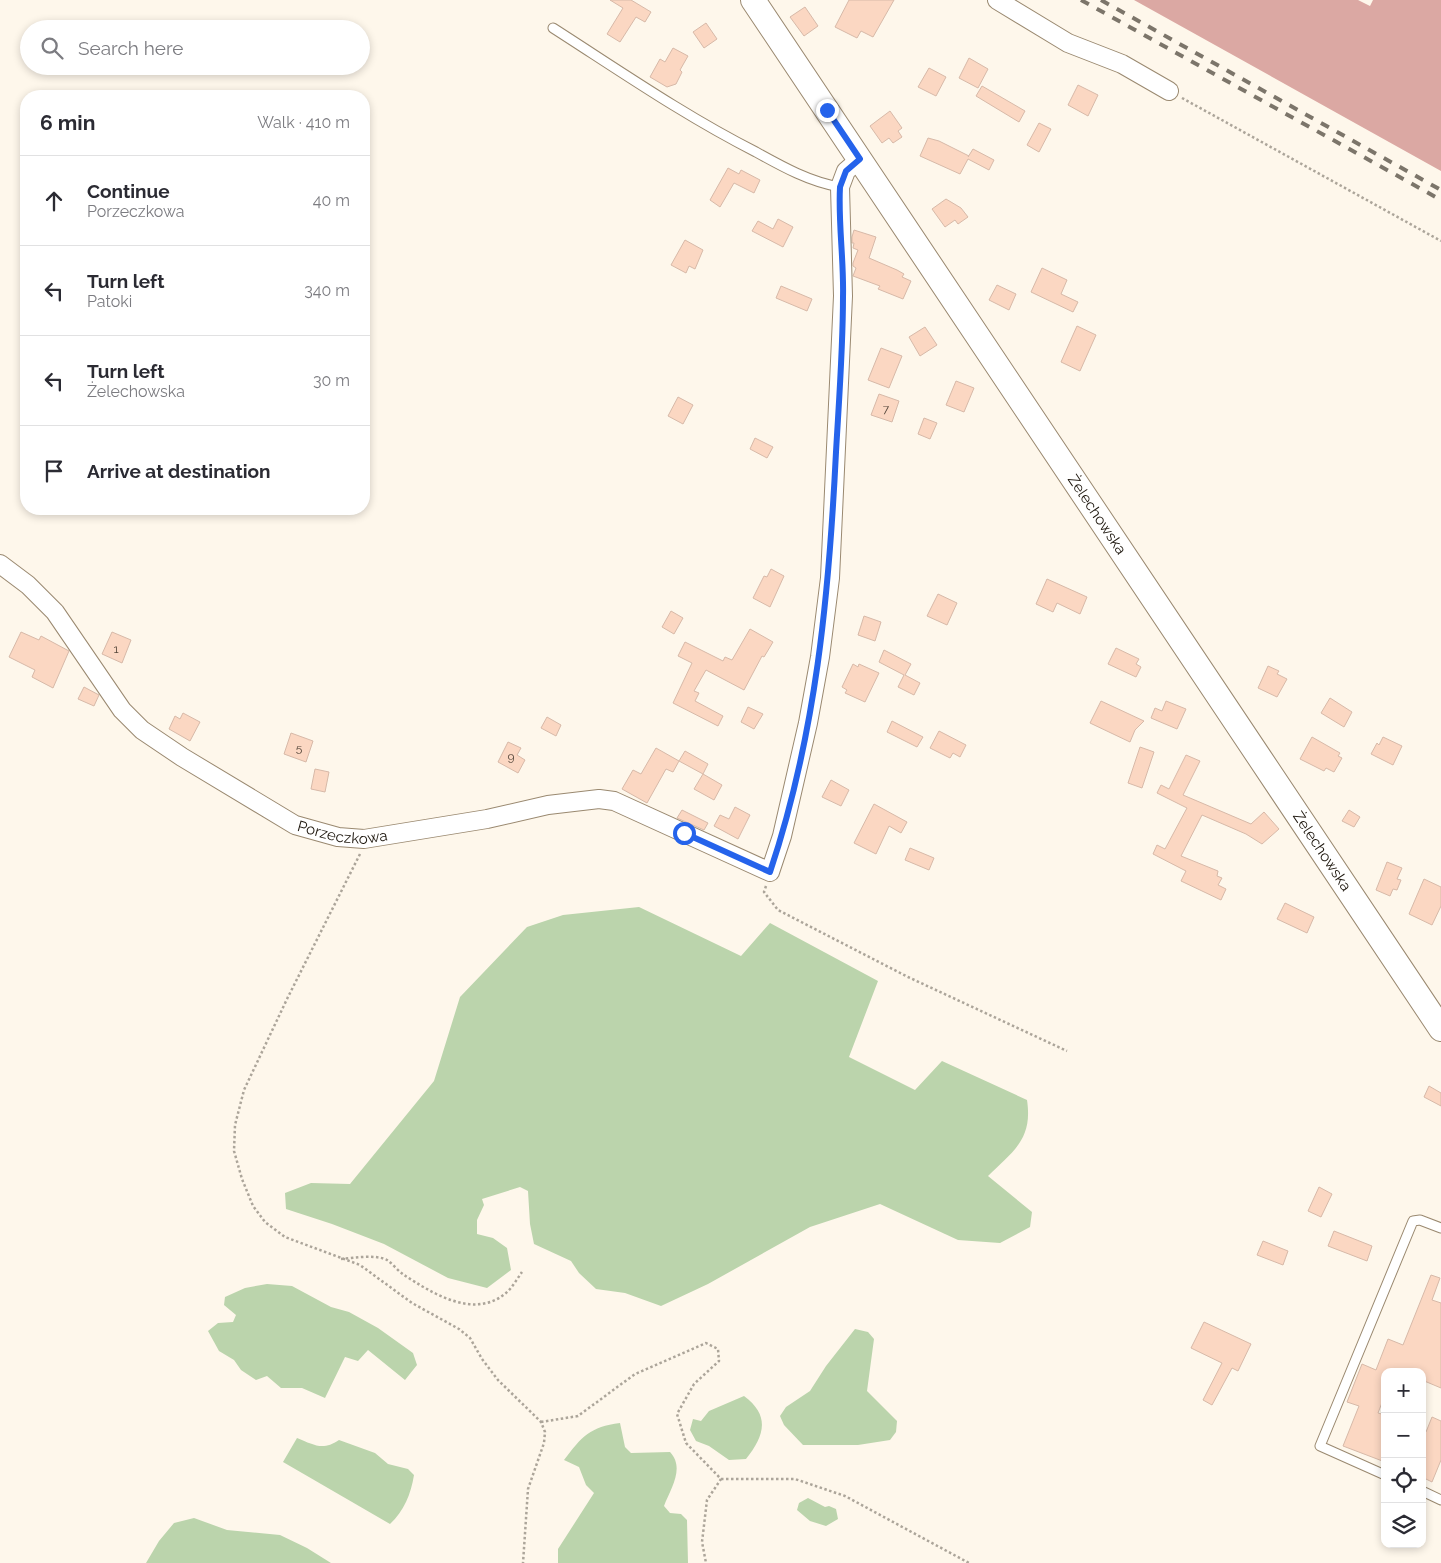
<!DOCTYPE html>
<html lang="en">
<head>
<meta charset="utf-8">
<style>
	:root { --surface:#fff; --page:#f2f2f3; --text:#2b2b33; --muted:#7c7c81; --line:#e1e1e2 }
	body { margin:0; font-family:Raleway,sans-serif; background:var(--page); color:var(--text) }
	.controls { position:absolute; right:15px; bottom:15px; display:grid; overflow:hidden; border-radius:10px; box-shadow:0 2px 8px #0003 }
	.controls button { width:45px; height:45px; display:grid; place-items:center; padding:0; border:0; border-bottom:1px solid var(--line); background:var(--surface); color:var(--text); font:25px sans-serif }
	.stop { position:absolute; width:15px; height:15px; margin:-11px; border:4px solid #2563eb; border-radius:50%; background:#fff }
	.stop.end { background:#2563eb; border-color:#fff; box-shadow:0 1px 5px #0008 }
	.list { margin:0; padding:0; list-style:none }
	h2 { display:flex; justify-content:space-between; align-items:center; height:65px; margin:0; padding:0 20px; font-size:21px }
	h2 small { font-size:16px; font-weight:400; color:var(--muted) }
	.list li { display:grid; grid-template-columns:32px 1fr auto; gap:15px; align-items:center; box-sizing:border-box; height:90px; padding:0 20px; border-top:1px solid var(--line) }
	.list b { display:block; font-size:19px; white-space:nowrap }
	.list p { margin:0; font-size:16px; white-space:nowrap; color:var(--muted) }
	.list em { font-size:16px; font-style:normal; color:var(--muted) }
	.icon { flex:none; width:28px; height:28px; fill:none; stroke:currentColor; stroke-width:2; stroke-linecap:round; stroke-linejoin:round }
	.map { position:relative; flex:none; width:1441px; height:1563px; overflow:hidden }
	.search { position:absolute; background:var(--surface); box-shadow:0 2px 8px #0003; left:20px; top:20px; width:350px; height:55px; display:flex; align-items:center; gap:12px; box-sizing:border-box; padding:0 18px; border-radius:28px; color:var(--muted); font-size:19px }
	.panel { position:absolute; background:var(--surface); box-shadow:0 2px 8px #0003; left:20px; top:90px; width:350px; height:425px; border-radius:20px }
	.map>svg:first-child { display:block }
	.forest { fill:#dba8a3 }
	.water { fill:#bbd4ac }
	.building { fill:#fbd7c2; stroke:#d7b9a8 }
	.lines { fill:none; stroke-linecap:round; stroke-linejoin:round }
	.lane-casing { stroke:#9a8970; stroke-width:11 }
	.street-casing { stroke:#9a8970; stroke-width:20 }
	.secondary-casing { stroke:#9a8970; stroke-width:26 }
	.path { stroke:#aca59a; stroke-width:2.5; stroke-dasharray:2.5 2.5; stroke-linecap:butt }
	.lane { stroke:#fff; stroke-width:9 }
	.street { stroke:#fff; stroke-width:18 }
	.secondary { stroke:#fff; stroke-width:24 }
	.rail { stroke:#7c756a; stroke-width:4; stroke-dasharray:9 9; stroke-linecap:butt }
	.route { stroke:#2563eb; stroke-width:6 }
	.labels { text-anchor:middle; stroke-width:4; stroke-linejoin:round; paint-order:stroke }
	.number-label { font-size:12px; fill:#534539 }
	.street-label { font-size:15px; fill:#1b140b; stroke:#fff }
</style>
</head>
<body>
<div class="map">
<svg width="1441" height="1563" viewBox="0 0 1441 1563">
	<rect width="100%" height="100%" fill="#fef7eb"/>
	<path class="forest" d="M1134,0H1358L1370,6L1373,0H1441V171Z"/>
	<g class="water">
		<path d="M639,907L741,956L770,923L878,981L849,1057L915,1090L942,1061L1027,1100C1033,1140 1013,1151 988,1176L1032,1212L1030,1227L1000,1243L958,1240L880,1204L810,1227L708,1284L661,1306L625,1293L596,1289L579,1273L571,1261L534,1244L530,1224L528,1191L520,1187L482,1199L484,1205L477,1220V1234L493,1238L507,1248L511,1270L487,1288L448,1278L384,1244L332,1224L286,1209L285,1193L311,1183L350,1184L434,1081L460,997L527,927L563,915Z"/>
		<path d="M267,1284L292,1286L331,1307L349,1312L378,1328L413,1353L417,1365L405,1380L368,1350L358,1361L345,1357L325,1398L302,1388H281L267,1376L256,1380L241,1370L234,1360L219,1351L208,1331L218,1323L233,1322L236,1315L224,1305L225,1297L245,1288Z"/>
		<path d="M855,1329L868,1332L874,1339L867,1391L897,1421L896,1432L890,1440L858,1445H803L784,1425L780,1416L786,1407L810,1391L826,1366Z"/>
		<path d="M744,1396C771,1416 764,1436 746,1459L729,1460L709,1446L696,1441L690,1430L693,1419L701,1421L709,1411Z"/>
		<path d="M620,1423L625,1447L631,1453L670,1452C685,1468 671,1488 664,1506L670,1513L681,1514L687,1520L688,1563H558V1549L594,1493L586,1485L579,1467L564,1460C582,1436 590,1427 620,1423Z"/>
		<path d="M297,1438C314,1445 323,1451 339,1440L375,1453L388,1464L408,1469L414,1475C411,1494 404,1511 390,1524L283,1462Z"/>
		<path d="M808,1498L825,1507L829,1506L836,1509L838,1519L826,1526L810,1521L797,1510L799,1503Z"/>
		<path d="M194,1518L227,1530L280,1535L307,1548L331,1563H146L159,1541L174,1523Z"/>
	</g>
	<g class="building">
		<path d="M610,0H631L651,12L645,22L636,17L620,42L607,34L623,8Z"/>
		<path d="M849,0H894L873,37L861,31L857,38L835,27Z"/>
		<path d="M805,7L818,26L804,36L790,17Z"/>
		<path d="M706,23L717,39L704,48L693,32Z"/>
		<path d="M673,48L688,56L680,70L682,72L676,84L667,87L650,77L660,59L665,62Z"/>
		<path d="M969,58L988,69L978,88L959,78Z"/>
		<path d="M929,68L946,77L936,96L918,87Z"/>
		<path d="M1078,85L1098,95L1088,116L1068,105Z"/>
		<path d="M982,86L1025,111L1019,122L976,96Z"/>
		<path d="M890,111L902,128L898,131L902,137L893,143L889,138L882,143L870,126Z"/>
		<path d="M1039,123L1051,129L1039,152L1027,145Z"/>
		<path d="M928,138L939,141L969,156L968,157L973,149L994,160L989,170L968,159L960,174L920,156Z"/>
		<path d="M728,168L739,174L741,170L760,180L754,193L734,183L720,207L710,200Z"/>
		<path d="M946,199L961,208L968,217L958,224L955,220L945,227L932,209Z"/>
		<path d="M778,219L793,227L783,247L752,231L758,221L773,229Z"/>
		<path d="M854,230L876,237L869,258L897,270L904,274L902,277L911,281L903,299L878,289L880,286L853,276L856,268L853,266V263L858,250L853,248L854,243H852V237Z"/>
		<path d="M685,240L703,250L695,269L689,266L686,273L671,265Z"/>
		<path d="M1042,268L1067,280L1061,294L1078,302L1073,312L1031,292Z"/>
		<path d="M997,285L1016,294L1009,310L989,300Z"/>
		<path d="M781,286L812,299L807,311L776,298Z"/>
		<path d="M1077,326L1096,335L1080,371L1061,362Z"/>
		<path d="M925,327L937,345L920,356L909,337Z"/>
		<path d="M881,348L902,356L889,388L868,380Z"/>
		<path d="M956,381L974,388L964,412L946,405Z"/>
		<path d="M879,394L899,401L892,422L871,415Z"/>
		<path d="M678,397L693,405L683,424L668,416Z"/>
		<path d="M924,418L937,423L930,439L918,434Z"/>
		<path d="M755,438L773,447L767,458L750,449Z"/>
		<path d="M771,569L784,576L770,607L753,598L764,576L767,577Z"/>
		<path d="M1047,579L1087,597L1080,614L1057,603L1053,612L1036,604Z"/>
		<path d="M938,594L957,603L947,625L927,616Z"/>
		<path d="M671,611L683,618L674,634L662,627Z"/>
		<path d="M864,616L881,622L875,641L858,635Z"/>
		<path d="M750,629L773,642L764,657L762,656L744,690L706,670L694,691L699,693L695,701L723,716L718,726L673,703L692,663L678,656L685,642L723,661L725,657L732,660Z"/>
		<path d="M21,632L39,640L41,636L69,651L53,688L32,677L35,670L9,657Z"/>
		<path d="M112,632L131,640L122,663L102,654Z"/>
		<path d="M1116,648L1139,659L1136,664L1141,667L1136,677L1108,664Z"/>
		<path d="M884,650L911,664L905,675L920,683L914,695L898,687L904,675L879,662Z"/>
		<path d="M853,664L858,667L859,664L879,673L865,702L845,693L847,690L842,687Z"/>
		<path d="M1268,666L1279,671L1277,674L1287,679L1277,697L1258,688Z"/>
		<path d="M84,687L99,695L94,706L78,699Z"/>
		<path d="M1330,698L1352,712L1344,727L1321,713Z"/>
		<path d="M1101,701L1144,721L1135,730L1130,742L1090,723Z"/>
		<path d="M1166,701L1186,709L1177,729L1151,718L1155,708L1162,711Z"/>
		<path d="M748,707L763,714L754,729L741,722Z"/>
		<path d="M183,713L200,722L190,741L169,729L175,716L180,719Z"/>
		<path d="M547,717L561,725L556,736L541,728Z"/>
		<path d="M892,721L923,737L917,747L887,732Z"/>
		<path d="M939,731L966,745L960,757L953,753L950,758L930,748Z"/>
		<path d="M291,733L313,741L306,762L284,754Z"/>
		<path d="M1312,737L1340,753L1338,756L1342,758L1334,772L1326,768L1324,771L1300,759Z"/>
		<path d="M1383,737L1402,746L1393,765L1371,754L1377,743L1379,745Z"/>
		<path d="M508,742L521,748L517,755L525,760L518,773L498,762Z"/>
		<path d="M1140,747L1154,752L1142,788L1128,783Z"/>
		<path d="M656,748L679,761L673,772L666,769L647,803L622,789L633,770L641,774Z"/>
		<path d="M685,751L708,764L703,774L679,761Z"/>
		<path d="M1186,755L1200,761L1183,795L1251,824L1264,812L1279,829L1262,844L1246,834L1202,815L1181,856L1218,871L1217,876L1222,878L1218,885L1226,889L1221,900L1181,881L1186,871L1153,854L1157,845L1165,849L1187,808L1157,793L1161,785L1169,789Z"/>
		<path d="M315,769L329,772L325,792L311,789Z"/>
		<path d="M703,774L722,785L714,800L694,789Z"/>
		<path d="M831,780L849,790L841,806L822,797Z"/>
		<path d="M874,804L907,822L901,833L889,826L876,854L854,843Z"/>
		<path d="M735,807L750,815L738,839L714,826L720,815L729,819Z"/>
		<path d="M682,810L708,823L704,830L677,818Z"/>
		<path d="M1349,810L1360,817L1354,827L1342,821Z"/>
		<path d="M910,848L934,858L929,870L905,860Z"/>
		<path d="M1387,862L1402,868L1397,879L1401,880L1397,890L1393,889L1390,896L1376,890Z"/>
		<path d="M1424,879L1441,887V906L1432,925L1409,914Z"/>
		<path d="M1285,903L1314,917L1307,933L1277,919Z"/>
		<path d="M1429,1086L1441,1093V1106L1424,1097Z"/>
		<path d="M1319,1187L1332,1194L1321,1217L1308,1211Z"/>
		<path d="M1334,1231L1372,1246L1367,1261L1328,1246Z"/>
		<path d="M1263,1241L1288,1251L1283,1265L1257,1255Z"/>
		<path d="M1431,1275L1440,1278L1432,1300L1441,1303V1388L1422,1380V1372H1385V1395L1378,1413L1385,1415V1462L1343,1446L1359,1406L1347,1402L1362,1364L1376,1370L1388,1339L1403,1345Z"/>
		<path d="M1204,1322L1251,1344L1238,1371L1232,1368L1212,1405L1203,1400L1222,1363L1191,1348Z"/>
		<path d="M1432,1417L1441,1421V1460L1432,1482L1422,1477V1430L1426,1432Z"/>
	</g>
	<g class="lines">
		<g class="lane-casing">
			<g id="lane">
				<path d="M553,28C620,71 685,116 756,152C783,167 810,182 840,187"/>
				<path d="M1385,1475L1320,1446L1413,1221L1420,1220L1441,1228"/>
				<path d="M1422,1491L1441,1500"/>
			</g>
		</g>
		<g class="street-casing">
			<g id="street">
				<path d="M997,0L1068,43L1122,64L1169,91"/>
				<path id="s1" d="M0,564L28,585L55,612L122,710L142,730L182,757L295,825L338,837L364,839L487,819L548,805L599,799L614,801L770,872L782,836L808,723L820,657L830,578L843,296L840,187L846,171L860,159"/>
			</g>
		</g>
		<g class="secondary-casing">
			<g id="secondary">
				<path id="s2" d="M753,0L1441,1029"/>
			</g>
		</g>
		<g class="path">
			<path d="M1182,98L1441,241"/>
			<path d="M360,854L287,999L244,1090L235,1125L234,1151L242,1179L253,1206L265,1222L285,1237L360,1265L412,1303L459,1329L470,1338L482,1359L498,1380L541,1422L545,1432L544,1443L528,1489L523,1563"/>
			<path d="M766,886L764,892L778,910L908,977L1067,1051"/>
			<path d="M341,1259C354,1258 375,1254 387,1260C393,1264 398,1271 404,1275C432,1293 474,1320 506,1293C512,1288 517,1279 522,1272"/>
			<path d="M541,1422L578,1416L635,1374L706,1343L718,1349L719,1361L694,1384L677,1414L686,1443L721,1479L707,1500L702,1542L706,1563"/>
			<path d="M721,1479H795L845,1496L969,1563"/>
		</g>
		<use href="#lane" class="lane"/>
		<use href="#street" class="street"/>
		<use href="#secondary" class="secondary"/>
		<g class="rail">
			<path d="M1081,0L1441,200"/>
			<path d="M1101,0L1441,190"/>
		</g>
	</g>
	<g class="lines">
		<path class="route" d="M684,833L770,872C816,735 829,595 836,452C839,400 843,348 843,297C844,260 838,223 840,187L846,171L860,159L827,110"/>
	</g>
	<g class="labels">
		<g class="number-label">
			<text x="886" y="413">7</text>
			<text x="116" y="653">1</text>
			<text x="299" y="752">5</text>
			<text x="511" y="761">9</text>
		</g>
		<g class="street-label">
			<text dy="5" stroke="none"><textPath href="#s2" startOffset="619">Żelechowska</textPath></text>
			<text dy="5" stroke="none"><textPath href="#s1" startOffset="449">Porzeczkowa</textPath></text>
			<text dy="5" stroke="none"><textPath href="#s2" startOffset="1024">Żelechowska</textPath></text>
		</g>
	</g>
</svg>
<div class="controls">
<button>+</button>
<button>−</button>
<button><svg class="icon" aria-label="locate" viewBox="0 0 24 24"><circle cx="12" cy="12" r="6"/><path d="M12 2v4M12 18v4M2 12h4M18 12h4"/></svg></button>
<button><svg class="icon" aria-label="layers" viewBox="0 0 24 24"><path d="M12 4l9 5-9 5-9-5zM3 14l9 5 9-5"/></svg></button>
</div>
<div class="stop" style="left:684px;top:833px"></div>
<div class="stop end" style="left:827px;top:110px"></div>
<div class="search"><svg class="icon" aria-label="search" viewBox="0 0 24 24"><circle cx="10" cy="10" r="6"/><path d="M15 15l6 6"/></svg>Search here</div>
<section class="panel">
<h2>6 min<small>Walk · 410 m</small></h2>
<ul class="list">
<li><svg class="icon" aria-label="ahead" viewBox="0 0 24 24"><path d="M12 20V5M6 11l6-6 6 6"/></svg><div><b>Continue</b><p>Porzeczkowa</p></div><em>40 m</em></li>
<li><svg class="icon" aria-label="left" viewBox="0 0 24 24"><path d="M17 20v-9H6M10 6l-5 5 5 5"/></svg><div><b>Turn left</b><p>Patoki</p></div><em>340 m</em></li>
<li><svg class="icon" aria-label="left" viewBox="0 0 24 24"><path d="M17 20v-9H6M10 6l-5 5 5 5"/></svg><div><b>Turn left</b><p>Żelechowska</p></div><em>30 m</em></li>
<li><svg class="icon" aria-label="arrive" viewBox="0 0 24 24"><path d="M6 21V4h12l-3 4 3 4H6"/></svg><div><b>Arrive at destination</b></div></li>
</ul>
</section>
</div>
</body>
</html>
